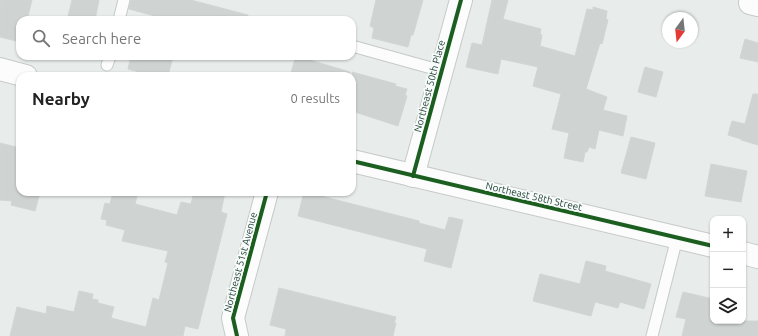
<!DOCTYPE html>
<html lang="en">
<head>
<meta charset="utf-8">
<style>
	:root { --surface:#fff; --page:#f6f6f6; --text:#222; --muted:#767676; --line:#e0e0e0 }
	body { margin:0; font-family:Ubuntu,sans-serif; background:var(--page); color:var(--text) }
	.controls { position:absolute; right:12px; bottom:12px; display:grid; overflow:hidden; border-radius:8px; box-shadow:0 1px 3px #0004 }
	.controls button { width:36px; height:36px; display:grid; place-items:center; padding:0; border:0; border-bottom:1px solid var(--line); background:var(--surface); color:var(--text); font:20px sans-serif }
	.compass { position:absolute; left:662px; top:12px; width:36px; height:36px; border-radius:50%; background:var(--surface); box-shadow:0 1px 3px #0004; rotate:195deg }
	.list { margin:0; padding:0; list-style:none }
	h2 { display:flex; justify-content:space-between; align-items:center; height:52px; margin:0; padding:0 16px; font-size:17px }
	h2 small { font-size:13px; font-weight:400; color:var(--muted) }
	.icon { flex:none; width:22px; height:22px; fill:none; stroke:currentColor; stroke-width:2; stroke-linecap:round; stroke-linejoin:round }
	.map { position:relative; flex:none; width:758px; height:336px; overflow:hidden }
	.search { position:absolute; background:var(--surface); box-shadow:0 1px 3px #0004; left:16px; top:16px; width:340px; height:44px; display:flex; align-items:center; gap:10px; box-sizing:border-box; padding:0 14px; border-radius:12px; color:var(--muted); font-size:15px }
	.panel { position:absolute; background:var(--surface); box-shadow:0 1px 3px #0004; left:16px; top:72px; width:340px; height:124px; border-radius:12px }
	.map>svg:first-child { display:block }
	.building { fill:#cfd4d2; stroke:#d1d6d4 }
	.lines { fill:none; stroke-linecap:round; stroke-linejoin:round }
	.service-casing { stroke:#c5cac8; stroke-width:13 }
	.minor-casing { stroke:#c5cac8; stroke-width:24 }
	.tertiary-casing { stroke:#c5cac8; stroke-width:24 }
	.service { stroke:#fcfcfc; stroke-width:11 }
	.minor { stroke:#fcfcfc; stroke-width:22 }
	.tertiary { stroke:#fcfcfc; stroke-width:22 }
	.cycleway-casing { stroke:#f7fbf9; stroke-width:6 }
	.cycleway { stroke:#1b5e20; stroke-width:4 }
	.labels { text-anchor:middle; stroke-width:3.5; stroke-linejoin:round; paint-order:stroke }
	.street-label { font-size:10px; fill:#24423a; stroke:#f7fbf9 }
</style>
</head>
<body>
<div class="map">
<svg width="758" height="336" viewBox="0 0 758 336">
	<rect width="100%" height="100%" fill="#e8edeb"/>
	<g class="building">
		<path d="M0,0H32L27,20H20V42L0,37Z"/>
		<path d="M72,0H99L95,20H67Z"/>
		<path d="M131,0H191L248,15L247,20H170L129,9Z"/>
		<path d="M376,0H423L413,35H411L408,47L372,38L374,28L370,26Z"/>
		<path d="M492,0H508L503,19L541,29L540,34L542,35L540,46L575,56L587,9L593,10V7L607,11L606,19L608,20L602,44L600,43L586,89L607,97L603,110L627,116L623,136L599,130L595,149L589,147L587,152H585L583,162L564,158L569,133L552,129L561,94L533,86L538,67L501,59L498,74L466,67L472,43L482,45Z"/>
		<path d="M745,39L758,43V62L740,58Z"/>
		<path d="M131,56H173L168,76H154L128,69Z"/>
		<path d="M296,56L350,72L349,76H290Z"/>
		<path d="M645,67L663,72L656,97L638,92Z"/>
		<path d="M352,72L396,84L395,86L407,89L405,95L407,96L398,126L352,111Z"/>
		<path d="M753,94H758V145L741,140V139L728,135L732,121L745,124Z"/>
		<path d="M631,137L655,143L646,179L621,173Z"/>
		<path d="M0,143L20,148V192H40L35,211L11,205L12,201L0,200Z"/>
		<path d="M711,164L747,171L741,202L705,196Z"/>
		<path d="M113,192H138L135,204L177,215L181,202L191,204L194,192H225L221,212L227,214L198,329L185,326L183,336H10L17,307L46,314L47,306L74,312L79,291L93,294L92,299L98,300V303L114,307L111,318L146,327L153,298L159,300L168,263L165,262L168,251L122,241L125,230L106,225L107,220L101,219L105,203L110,204Z"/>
		<path d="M304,192H322L321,196L419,221V223L445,230L449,217L463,220L451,268L424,261L427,249L298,216Z"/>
		<path d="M586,261L606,266L605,271L651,284L644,309L620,302L618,308L595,302L591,316L533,301L540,274L580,284Z"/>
		<path d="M279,288L396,317L394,323H396L393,336H285L286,329L270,325Z"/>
		<path d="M683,292L713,299V321H758V336H682L686,319L676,317Z"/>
	</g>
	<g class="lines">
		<g class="service-casing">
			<g id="service">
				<path d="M119,20L124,0"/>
				<path d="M352,46L442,71"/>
				<path d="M107,65L110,56"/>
				<path d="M652,336L677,238"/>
			</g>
		</g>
		<g class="minor-casing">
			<g id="minor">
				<path d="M750,3L758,5"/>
				<path d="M413,176L461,0"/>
				<path d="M237,336L233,318L267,192"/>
			</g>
		</g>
		<g class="tertiary-casing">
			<g id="tertiary">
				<path d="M0,69L26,76"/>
				<path d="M352,161L713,246"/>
				<path d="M743,253L758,257"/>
			</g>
		</g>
		<use href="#service" class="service"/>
		<use href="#minor" class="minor"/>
		<use href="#tertiary" class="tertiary"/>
		<g class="cycleway-casing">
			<g id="cycleway">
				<path d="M352,161L713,246"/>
				<path d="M413,176L461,0"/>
				<path d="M237,336L233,318L267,192"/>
			</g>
		</g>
		<use href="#cycleway" class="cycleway"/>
	</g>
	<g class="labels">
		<g class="street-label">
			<text transform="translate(429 86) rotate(-75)" y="4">Northeast 50th Place</text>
			<text transform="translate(534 196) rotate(13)" y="4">Northeast 58th Street</text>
			<text transform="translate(240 262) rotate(-75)" y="4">Northeast 51st Avenue</text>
		</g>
	</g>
</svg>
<div class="controls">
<button>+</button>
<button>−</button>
<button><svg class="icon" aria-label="layers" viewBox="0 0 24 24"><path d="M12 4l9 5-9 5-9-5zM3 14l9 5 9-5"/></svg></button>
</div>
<svg class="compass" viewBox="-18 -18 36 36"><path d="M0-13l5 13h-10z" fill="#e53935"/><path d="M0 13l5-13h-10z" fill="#767676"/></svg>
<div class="search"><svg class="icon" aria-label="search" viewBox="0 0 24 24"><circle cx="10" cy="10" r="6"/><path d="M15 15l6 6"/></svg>Search here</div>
<section class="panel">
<h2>Nearby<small>0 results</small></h2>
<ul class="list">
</ul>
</section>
</div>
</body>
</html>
